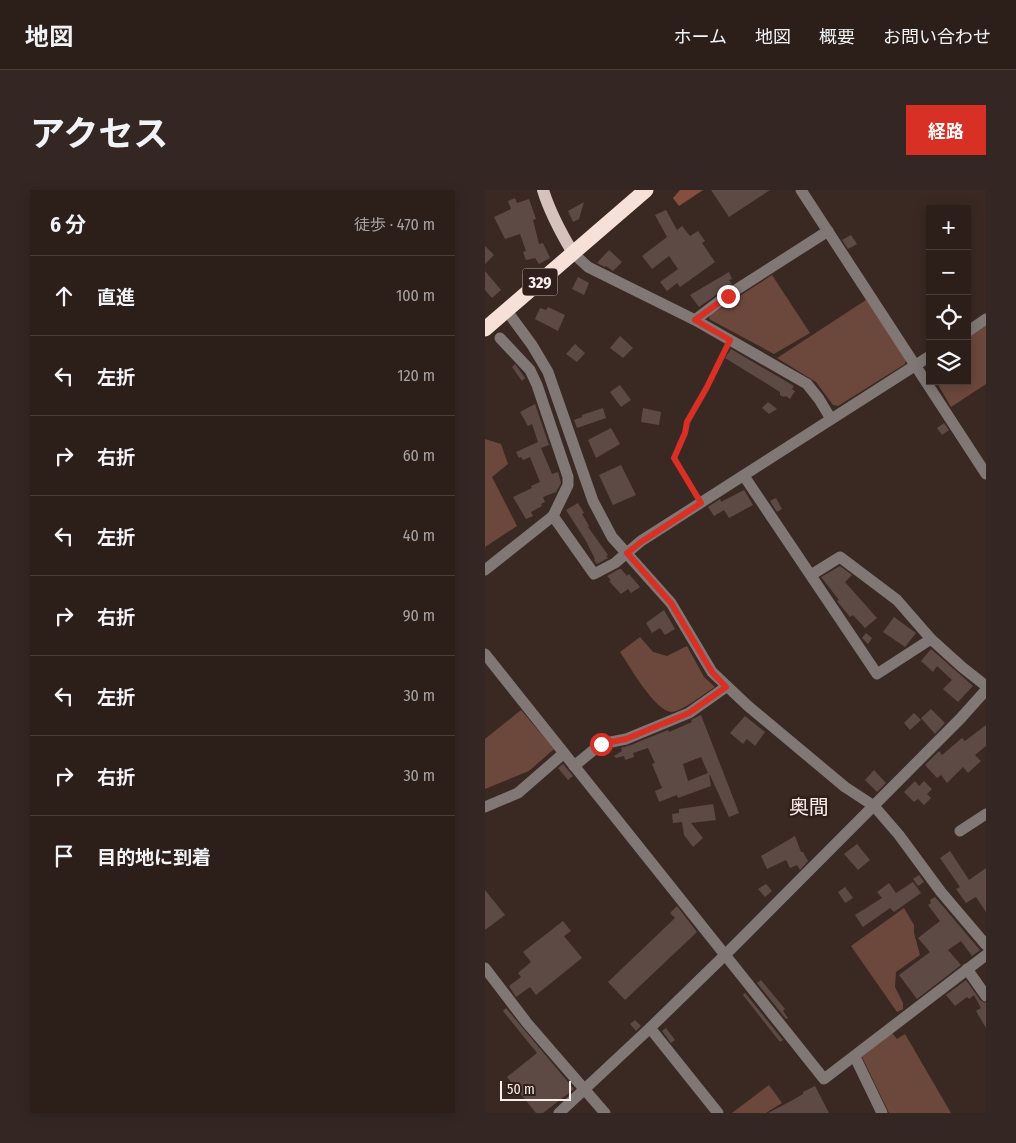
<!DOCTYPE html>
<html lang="ja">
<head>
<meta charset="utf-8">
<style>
	:root { --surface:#2c1f1a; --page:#342723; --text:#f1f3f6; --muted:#a6a2a2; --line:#483d39; --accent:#d93025 }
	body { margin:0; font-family:"Fira Sans Condensed","Noto Sans JP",sans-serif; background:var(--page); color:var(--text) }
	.controls { position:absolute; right:15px; top:15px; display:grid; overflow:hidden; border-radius:0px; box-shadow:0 2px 12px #0003 }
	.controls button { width:45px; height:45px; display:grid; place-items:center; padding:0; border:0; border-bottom:1px solid var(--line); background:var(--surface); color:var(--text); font:25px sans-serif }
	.scale { position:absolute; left:15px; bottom:12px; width:71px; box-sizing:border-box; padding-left:5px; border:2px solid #faeeea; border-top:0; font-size:14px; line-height:18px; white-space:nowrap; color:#faeeea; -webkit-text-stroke:4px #301f1a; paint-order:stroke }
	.stop { position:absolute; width:15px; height:15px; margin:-11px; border:4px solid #d93025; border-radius:50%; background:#fff }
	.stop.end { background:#d93025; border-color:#fff; box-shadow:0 1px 5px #0008 }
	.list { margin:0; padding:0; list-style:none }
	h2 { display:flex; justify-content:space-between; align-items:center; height:65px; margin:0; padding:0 20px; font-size:21px }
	h2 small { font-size:16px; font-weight:400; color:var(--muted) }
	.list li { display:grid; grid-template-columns:32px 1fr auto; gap:15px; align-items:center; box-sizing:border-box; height:80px; padding:0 20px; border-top:1px solid var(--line) }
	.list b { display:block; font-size:19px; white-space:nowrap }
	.list em { font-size:16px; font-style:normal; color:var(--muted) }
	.icon { flex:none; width:28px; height:28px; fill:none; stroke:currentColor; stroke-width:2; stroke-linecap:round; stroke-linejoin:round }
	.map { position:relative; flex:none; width:501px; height:923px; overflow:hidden; border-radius:0px }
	header { display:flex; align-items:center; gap:30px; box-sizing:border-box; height:70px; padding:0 25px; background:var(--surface); border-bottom:1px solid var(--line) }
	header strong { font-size:24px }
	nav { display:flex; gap:28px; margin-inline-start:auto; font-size:18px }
	.intro { display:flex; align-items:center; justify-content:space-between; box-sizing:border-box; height:120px; padding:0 30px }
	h1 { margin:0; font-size:35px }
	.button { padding:12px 22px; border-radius:0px; background:var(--accent); color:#fff; font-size:18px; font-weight:700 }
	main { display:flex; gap:30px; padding:0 30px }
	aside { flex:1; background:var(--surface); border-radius:0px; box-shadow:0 2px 12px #0003 }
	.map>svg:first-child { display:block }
	.green { fill:#6c473c }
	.forest { fill:#864f3d }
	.building { fill:#5d4a44; fill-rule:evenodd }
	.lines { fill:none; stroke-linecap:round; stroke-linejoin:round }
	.path { stroke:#938580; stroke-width:2; stroke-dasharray:4 4; stroke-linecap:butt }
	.minor { stroke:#817875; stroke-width:11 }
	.major { stroke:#d6c2bc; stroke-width:12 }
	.highway { stroke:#f7e0d8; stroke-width:15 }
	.route { stroke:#d93025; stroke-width:6 }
	.labels { text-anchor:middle; stroke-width:5; stroke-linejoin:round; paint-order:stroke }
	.shield { fill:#301f1a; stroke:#bdb0ac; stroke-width:1 }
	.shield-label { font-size:16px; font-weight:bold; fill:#faeeea }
	.quarter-label { font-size:20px; fill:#faeeea; stroke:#301f1a }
</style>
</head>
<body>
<header>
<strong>地図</strong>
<nav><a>ホーム</a><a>地図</a><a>概要</a><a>お問い合わせ</a></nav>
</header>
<div class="intro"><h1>アクセス</h1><a class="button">経路</a></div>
<main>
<aside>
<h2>6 分<small>徒歩 · 470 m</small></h2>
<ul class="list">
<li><svg class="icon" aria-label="ahead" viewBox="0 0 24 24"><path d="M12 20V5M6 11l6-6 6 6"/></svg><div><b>直進</b></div><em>100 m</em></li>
<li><svg class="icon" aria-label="left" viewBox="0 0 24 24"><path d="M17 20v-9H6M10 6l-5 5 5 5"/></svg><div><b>左折</b></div><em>120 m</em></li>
<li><svg class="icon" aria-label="right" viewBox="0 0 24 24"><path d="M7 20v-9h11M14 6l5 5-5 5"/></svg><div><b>右折</b></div><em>60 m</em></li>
<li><svg class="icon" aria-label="left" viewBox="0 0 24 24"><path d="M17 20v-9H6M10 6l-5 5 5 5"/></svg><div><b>左折</b></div><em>40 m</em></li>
<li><svg class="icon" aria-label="right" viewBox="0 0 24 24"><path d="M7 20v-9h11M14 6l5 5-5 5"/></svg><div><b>右折</b></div><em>90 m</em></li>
<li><svg class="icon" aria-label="left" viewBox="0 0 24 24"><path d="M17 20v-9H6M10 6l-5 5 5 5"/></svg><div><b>左折</b></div><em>30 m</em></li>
<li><svg class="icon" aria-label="right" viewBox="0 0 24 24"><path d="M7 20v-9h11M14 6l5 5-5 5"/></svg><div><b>右折</b></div><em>30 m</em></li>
<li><svg class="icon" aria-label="arrive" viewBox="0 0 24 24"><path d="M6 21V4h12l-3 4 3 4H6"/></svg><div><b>目的地に到着</b></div></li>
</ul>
</aside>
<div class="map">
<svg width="501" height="923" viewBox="0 0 501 923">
	<rect width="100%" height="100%" fill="#3a2923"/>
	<g class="green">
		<path d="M287,85L325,143L289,164L224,129L225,125Z"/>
		<path d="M381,110L421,170L420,174L353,216L348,215L331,192L292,168Z"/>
		<path d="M501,136V194L466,217L451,191H482V148Z"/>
		<path d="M0,249L16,254L23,274L7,287L32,336L0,357Z"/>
		<path d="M155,447L168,462L182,466L202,456L219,487L230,497C220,503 198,521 187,522C170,522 144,475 135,462Z"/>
		<path d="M36,520L69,559L44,581L0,599V549Z"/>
		<path d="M419,718L429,735V743L435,765L411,782L410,797L418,813V819L412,822L366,756Z"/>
		<path d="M407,843L412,849L420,844L466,923H404L377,867Z"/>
		<path d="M284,895L297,913L281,923H247Z"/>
	</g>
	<path class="forest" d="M195,0H218L194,16L188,8Z"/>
	<g class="building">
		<path d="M226,0H285L244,27Z"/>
		<path d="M30,8L32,13L44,9L51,29L48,30L54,54L58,53L65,68L54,74L50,68L41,70L38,62L41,61L35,44L20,49L9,27L26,19L23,11Z"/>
		<path d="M99,12L94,29L88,32L83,21Z"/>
		<path d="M181,20L192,40L197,36L205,46L213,41L220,51L217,53L230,72L195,97L192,93L182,101L175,92L193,79L184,66L167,79L157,66L182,47L170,25Z"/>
		<path d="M366,45L372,54L363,59L357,50Z"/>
		<path d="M0,56L9,65L0,74Z"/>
		<path d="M124,60L137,72L128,81L121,76L120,77L112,73Z"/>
		<path d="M0,81L16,100L7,108L0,100Z"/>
		<path d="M244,82L247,89L244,90L247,94L214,117L205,105Z"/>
		<path d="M93,87L104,93L99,105L87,99Z"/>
		<path d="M63,117L80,125L73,141L50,129L55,118L61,120Z"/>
		<path d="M135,146L148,158L138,168L125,158Z"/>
		<path d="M90,154L100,163L92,172L81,164Z"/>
		<path d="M246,159L309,196L307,199L310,201L305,209L301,206L299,207L295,205V202L240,168Z"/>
		<path d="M30,174L40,188L37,191L27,177Z"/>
		<path d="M135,195L146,210L136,217L125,202Z"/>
		<path d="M283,212L292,219L284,224L277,218Z"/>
		<path d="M50,214L64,255L56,258L67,284L73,282L76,293L71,302L58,307L60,312L56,314L57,316L46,322L48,326L41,329L28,307L47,298L46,296L55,292L45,267L38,270L36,267L34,268L31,262L53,252L47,234L43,236L35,222Z"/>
		<path d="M118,218L121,228L92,238L89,230L97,227V225Z"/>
		<path d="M158,218L176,222L174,235L156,232Z"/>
		<path d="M459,233L464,240L457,245L452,238Z"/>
		<path d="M126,238L135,254L111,268L103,250Z"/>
		<path d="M136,275L151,305L128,315L114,285Z"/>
		<path d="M259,300L268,315L244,328L239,320L229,326L223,317L235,309L236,312Z"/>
		<path d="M291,308L297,319L292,322L285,311Z"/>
		<path d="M93,313L99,323L97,324L104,336L103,337L123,365L121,366L123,368L112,374L109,370L110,369L101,351L81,320Z"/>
		<path d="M355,376L367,385L360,392L392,428L380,438L368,425L365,427L356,416L352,411L354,410L336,387Z"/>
		<path d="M134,379H136L142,386L144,384L155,397L146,403L143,399L136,404L124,391L126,390L122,386Z"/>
		<path d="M179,420L190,439L180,445L175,438L167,443L161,433Z"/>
		<path d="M409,427L431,443L420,457L398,442Z"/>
		<path d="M381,443L387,448L383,454L377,448Z"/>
		<path d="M446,459L488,496L473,512L458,499L467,490L452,476L448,482L436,471Z"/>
		<path d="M446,519L460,533L450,544L436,528Z"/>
		<path d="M429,523L436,530L425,540L419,533Z"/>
		<path d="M216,525L254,623L244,627L225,585H224L226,596L193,608L192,605L174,612L170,601L177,598L167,574L170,573L163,558L148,563L149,567L140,570L139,566L131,568L129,566L137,561L136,558L146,555L183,540L184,542L207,532L206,530ZM216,567L223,583L203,591L198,574Z"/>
		<path d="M260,526L280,542L270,556L262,549L258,554L245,543Z"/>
		<path d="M501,535V556L490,565L496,571L483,583L478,577L462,593L456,585L452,588L440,575L454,561L457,565L477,548L480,551Z"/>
		<path d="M78,574L88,586L83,590L73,578Z"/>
		<path d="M389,580L401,593L392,602L380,590Z"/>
		<path d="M430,591L434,596L439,591L447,599L442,604L446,608L439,615L433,609L429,612L419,602Z"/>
		<path d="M228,614L231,630L206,633L218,648L208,657L199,645L197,632L188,633L187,624L194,623V619Z"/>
		<path d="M310,646L316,662H318L323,671L315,680L312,675L305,678L301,670L282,679L276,666Z"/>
		<path d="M372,654L385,670L373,680L359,664Z"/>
		<path d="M465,661L484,690L501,678V722L491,707L481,713L471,699L475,697L455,668Z"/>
		<path d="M434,685L439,692L433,696L428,689Z"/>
		<path d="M428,692L436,703L409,722L405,718L378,737L370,725L397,708L392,702L404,693L411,703Z"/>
		<path d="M281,694L287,701L280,707L273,699Z"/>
		<path d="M360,697L368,708L360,713L353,702Z"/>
		<path d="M0,700L20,725L0,740Z"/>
		<path d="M450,707L495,760L487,766L476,751L463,760L476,775L432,809L414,785L445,762L433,748L455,731L443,715L446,713L445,710Z"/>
		<path d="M192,716L212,742L140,810L123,792L190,728L185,723Z"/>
		<path d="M78,731L86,741L79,746L97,768L51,805L45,797L31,807L24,796L36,787L33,783L46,772L38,762Z"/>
		<path d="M276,790L300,819L298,821L303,828L301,829L272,793Z"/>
		<path d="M481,790L495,810L501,813V838L491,821L496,818L489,805L484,809L482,807L470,816L461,805Z"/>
		<path d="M260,803L298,850L295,852L258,805Z"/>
		<path d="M21,818L89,899L58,923H51L22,887L52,863L18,821Z"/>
		<path d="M150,830L156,836L151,841L145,834Z"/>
		<path d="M181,838L190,850L186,853L177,841Z"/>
		<path d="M330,896L344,923H283L306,911L318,904V902Z"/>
	</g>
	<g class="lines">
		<path class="path" d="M211,305L189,268L199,243L202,231L222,197L241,160"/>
		<g class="minor">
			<path d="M316,0L501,284"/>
			<path d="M88,63L103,77L210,130L322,194L334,209L346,229"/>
			<path d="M22,121L47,155L63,182L108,311L127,347L186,413L227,482L263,516L360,597L389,616L414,645L456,702L501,755"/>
			<path d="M210,130L243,105L343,41"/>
			<path d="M482,142L501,129"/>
			<path d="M259,286L392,484L446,449L477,477L501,496"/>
			<path d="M68,326L109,384L130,373L156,351L445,166"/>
			<path d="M0,380L68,326L83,295V287L52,195L45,180L15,148"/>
			<path d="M326,385L355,367L412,410L446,449"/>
			<path d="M0,464L339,889L501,765"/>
			<path d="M89,576L116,554L141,549L204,523L241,497"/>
			<path d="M0,617L33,603L79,563"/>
			<path d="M475,641L501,624"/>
			<path d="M0,778L42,833L120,923"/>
			<path d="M482,779L501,806"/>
			<path d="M165,838L233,923"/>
			<path d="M370,867L397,923"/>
			<path d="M74,923L165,838L240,765L475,529L501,500"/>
		</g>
		<path class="major" d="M58,0C65,23 76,43 88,63"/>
		<path class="highway" d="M0,139L161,0"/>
	</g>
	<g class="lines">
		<path class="route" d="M116,554L141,549L204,523L241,497L227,482L186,413L142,363L156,352L216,313L189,268L200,243L202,232L222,197L245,150L210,130L243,106"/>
	</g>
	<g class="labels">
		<rect class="shield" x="37.5" y="78.5" width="35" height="27" rx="4"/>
		<g class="shield-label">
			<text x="55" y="98">329</text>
		</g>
		<g class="quarter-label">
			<text x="324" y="624">奥間</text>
		</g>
	</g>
</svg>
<div class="controls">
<button>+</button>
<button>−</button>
<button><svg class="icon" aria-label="locate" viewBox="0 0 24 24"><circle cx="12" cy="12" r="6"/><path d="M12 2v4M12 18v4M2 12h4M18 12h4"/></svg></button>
<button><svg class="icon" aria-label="layers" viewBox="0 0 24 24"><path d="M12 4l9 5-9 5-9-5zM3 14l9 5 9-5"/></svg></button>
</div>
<div class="scale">50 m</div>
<div class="stop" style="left:116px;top:554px"></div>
<div class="stop end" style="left:243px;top:106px"></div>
</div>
</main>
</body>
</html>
